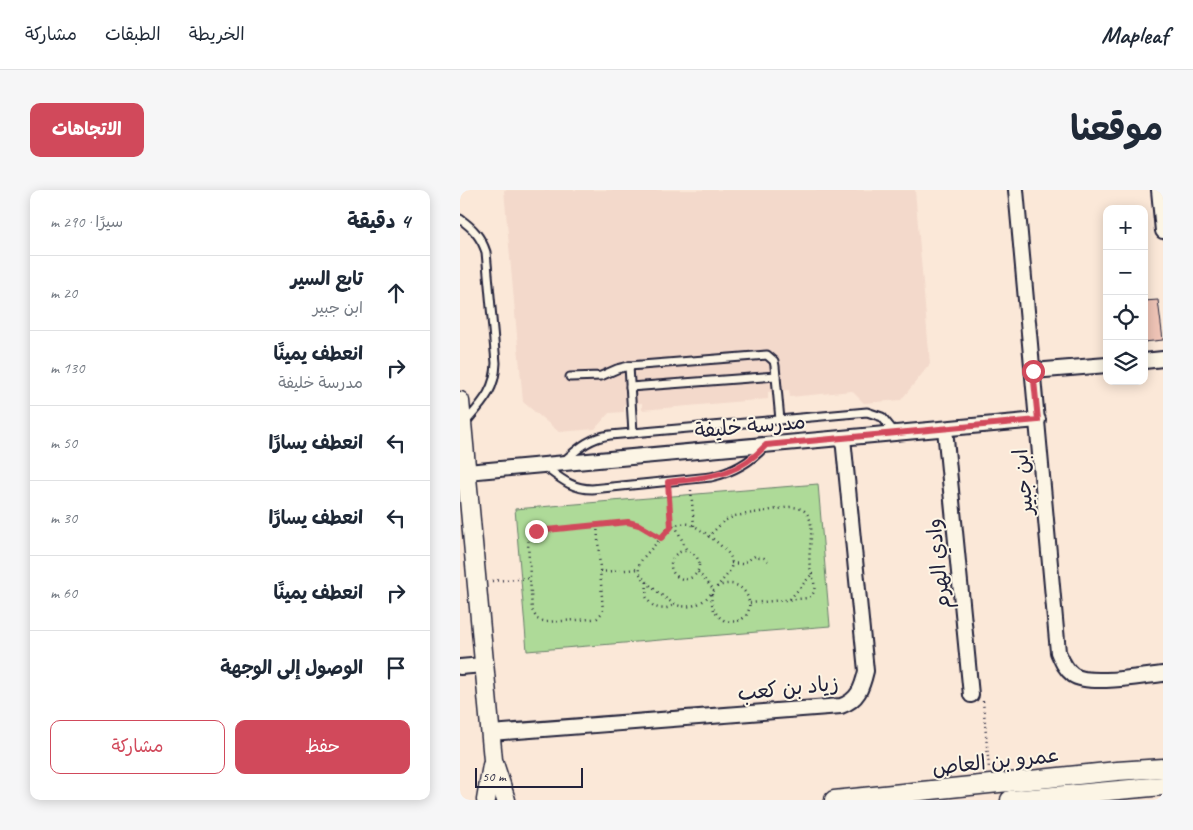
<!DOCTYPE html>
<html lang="ar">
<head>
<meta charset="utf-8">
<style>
	:root { --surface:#fff; --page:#f6f6f7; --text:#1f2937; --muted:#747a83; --line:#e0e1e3; --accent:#d1495b }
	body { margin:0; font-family:Caveat,"Playpen Sans Arabic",sans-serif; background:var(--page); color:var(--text); direction:rtl }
	.controls { position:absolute; right:15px; top:15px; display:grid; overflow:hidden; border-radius:10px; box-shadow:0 2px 12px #0003 }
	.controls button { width:45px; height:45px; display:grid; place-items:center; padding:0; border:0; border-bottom:1px solid var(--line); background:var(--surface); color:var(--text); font:25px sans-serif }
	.scale { position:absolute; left:15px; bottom:12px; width:108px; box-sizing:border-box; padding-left:5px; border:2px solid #22223b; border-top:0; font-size:14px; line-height:18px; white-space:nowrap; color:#22223b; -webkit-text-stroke:4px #fcf5e5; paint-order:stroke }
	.stop { position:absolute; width:15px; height:15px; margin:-11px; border:4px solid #d1495b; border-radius:50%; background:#fff }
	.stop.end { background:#d1495b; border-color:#fff; box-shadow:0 1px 5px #0008 }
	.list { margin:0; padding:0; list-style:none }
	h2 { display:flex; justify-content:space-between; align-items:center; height:65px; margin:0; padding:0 20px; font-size:21px }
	h2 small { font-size:16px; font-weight:400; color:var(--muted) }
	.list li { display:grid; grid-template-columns:32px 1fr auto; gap:15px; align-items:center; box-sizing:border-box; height:75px; padding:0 20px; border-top:1px solid var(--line) }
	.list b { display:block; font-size:19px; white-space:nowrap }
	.list p { margin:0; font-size:16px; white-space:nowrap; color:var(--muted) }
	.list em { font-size:16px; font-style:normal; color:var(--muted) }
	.actions { display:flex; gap:10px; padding:15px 20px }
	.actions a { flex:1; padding:11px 0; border:1px solid var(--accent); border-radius:10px; text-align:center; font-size:18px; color:var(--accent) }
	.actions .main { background:var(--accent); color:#fff }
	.icon { flex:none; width:28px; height:28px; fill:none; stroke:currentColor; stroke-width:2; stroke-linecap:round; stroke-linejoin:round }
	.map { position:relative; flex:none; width:703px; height:610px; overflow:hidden; direction:ltr; border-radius:10px }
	header { display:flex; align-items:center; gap:30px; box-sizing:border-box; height:70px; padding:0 25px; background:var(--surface); border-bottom:1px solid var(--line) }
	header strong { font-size:24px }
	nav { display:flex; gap:28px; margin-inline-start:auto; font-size:18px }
	.intro { display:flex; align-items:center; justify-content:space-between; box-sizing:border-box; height:120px; padding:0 30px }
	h1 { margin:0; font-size:35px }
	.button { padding:12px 22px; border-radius:10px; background:var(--accent); color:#fff; font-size:18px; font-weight:700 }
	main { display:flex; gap:30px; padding:0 30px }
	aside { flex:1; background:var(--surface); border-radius:10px; box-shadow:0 2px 12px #0003 }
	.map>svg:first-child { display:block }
	.built { fill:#f3d9cb }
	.green { fill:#aeda98; stroke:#687e6a }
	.building { fill:#efc4b6; stroke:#22223b }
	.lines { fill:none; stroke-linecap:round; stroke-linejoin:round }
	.service-casing { stroke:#22223b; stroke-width:11 }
	.minor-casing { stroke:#22223b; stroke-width:18 }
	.tertiary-casing { stroke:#22223b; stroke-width:21 }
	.path { stroke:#22223b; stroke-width:2.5; stroke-dasharray:1 4; stroke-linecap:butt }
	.service { stroke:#fcf5e5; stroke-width:7 }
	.minor { stroke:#fcf5e5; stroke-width:14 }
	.tertiary { stroke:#fcf5e5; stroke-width:18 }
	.route { stroke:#d1495b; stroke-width:6 }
	.labels { text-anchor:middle; stroke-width:4; stroke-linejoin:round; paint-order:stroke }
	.street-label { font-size:21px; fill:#22223b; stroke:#fcf5e5 }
</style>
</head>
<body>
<header>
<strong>Mapleaf</strong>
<nav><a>الخريطة</a><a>الطبقات</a><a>مشاركة</a></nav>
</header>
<div class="intro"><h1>موقعنا</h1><a class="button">الاتجاهات</a></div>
<main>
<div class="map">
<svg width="703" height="610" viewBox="0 0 703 610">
	<rect width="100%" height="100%" fill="#fbe8d8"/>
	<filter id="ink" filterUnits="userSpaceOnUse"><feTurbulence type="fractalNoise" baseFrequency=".02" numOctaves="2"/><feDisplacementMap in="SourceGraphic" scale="10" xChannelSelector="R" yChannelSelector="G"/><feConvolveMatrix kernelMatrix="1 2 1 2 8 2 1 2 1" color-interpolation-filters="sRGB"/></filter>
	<g filter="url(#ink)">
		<path class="built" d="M44,0H455L470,174L441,210L404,213L392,201L330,207L329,200L308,202V209L182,220V213L164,214V222L149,223L135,239L99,242L63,212Z"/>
		<path class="green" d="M358,294L370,436L67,461L55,319Z"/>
		<path class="building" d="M698,110L703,150L684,152V111Z"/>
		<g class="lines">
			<g class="service-casing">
				<g id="service">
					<path d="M0,29C13,38 21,47 26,62L36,173C35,201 22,213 4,234"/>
					<path d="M169,176L173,243"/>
					<path d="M110,187L141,186L157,179L169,176L307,165L314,171L315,176L320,230"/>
					<path d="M170,197L316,186"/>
					<path d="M104,271C119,258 129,248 150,245L407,222L422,227L435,243"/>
					<path d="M85,277C100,288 112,299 132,299L251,287C273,282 290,273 305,256"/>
				</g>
			</g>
			<g class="minor-casing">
				<g id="minor">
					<path d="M556,0L598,462C602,471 605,479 613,485C629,496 682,486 703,484"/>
					<path d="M699,0L703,41"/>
					<path d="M684,171L703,169"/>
					<path d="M573,181L647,175"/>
					<path d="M485,239L511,505"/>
					<path d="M7,282L578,230"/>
					<path d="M0,477L23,475"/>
					<path d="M31,543L381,516C398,510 402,498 406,481L383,248"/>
				</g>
			</g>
			<g class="tertiary-casing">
				<g id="tertiary">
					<path d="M0,211L33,570L46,610"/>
					<path d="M26,610L32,575"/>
					<path d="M374,610L657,581L703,578"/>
					<path d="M550,610L703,596"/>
				</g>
			</g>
			<g class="path">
				<path d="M231,300L234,336"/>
				<path d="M209,301L211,337L183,368C180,372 178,377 179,382C182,390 208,412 217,415C223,417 229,417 235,415C247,411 254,400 261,392C267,385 274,378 271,368C268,359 239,337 230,334C223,333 217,334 211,337"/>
				<path d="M137,335L143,422L137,428L132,429L86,432L77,429L72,420L68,353C69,347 72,342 79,341L168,332L179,335L201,348"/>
				<path d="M215,335L227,361"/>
				<path d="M248,347L264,331L275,326L330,317C364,317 346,356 350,377C352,387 360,402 348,408L290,413"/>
				<circle cx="225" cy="375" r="14"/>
				<path d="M271,373L282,374L295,366L304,368L308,371"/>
				<path d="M140,382L179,379"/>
				<path d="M238,382L254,400"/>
				<path d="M32,391L70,388"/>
				<path d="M187,392L186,406C191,419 204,422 215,414"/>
				<path d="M252,404C250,416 255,425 265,431C305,438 291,380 257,397"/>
				<path d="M330,409L352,384"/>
				<path d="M523,511L529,578"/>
			</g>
			<use href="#service" class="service"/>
			<use href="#minor" class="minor"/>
			<use href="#tertiary" class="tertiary"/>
		</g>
	</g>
	<g class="lines" filter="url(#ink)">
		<path class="route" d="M76,341L168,332L179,335L201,348L211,337L208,292C248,287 277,287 306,255L578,230L573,181"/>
	</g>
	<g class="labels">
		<g class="street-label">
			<text transform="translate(290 236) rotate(-5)" y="7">مدرسة خليفة</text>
			<text transform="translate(563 292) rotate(-95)" y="7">ابن جبير</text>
			<text transform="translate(478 374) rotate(-96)" y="7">وادي الهرم</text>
			<text transform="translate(328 498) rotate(-6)" y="7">زياد بن كعب</text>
			<text transform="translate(536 571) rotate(-6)" y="7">عمرو بن العاص</text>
		</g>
	</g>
</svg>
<div class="controls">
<button>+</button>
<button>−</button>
<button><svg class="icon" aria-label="locate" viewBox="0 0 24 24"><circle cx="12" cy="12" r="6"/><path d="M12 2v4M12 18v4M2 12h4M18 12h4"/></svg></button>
<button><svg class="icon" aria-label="layers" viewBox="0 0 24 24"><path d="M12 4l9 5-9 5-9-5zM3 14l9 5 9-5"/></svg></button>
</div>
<div class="scale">50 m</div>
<div class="stop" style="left:573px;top:181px"></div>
<div class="stop end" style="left:76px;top:341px"></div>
</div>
<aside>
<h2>4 دقيقة<small>سيرًا · 290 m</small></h2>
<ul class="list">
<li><svg class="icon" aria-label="ahead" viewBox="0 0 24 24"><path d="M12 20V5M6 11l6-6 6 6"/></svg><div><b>تابع السير</b><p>ابن جبير</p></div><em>20 m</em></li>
<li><svg class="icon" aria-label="right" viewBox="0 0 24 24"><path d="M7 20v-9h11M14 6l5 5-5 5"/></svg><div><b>انعطف يمينًا</b><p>مدرسة خليفة</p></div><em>130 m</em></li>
<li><svg class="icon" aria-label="left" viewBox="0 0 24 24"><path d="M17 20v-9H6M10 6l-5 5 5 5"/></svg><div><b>انعطف يسارًا</b></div><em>50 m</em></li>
<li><svg class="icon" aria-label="left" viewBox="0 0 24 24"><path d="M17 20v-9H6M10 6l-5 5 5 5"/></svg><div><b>انعطف يسارًا</b></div><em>30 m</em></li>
<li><svg class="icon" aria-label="right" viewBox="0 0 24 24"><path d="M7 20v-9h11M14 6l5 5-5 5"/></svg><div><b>انعطف يمينًا</b></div><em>60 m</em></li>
<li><svg class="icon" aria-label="arrive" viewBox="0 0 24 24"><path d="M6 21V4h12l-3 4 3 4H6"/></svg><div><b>الوصول إلى الوجهة</b></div></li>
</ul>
<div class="actions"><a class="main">حفظ</a><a>مشاركة</a></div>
</aside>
</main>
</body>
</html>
